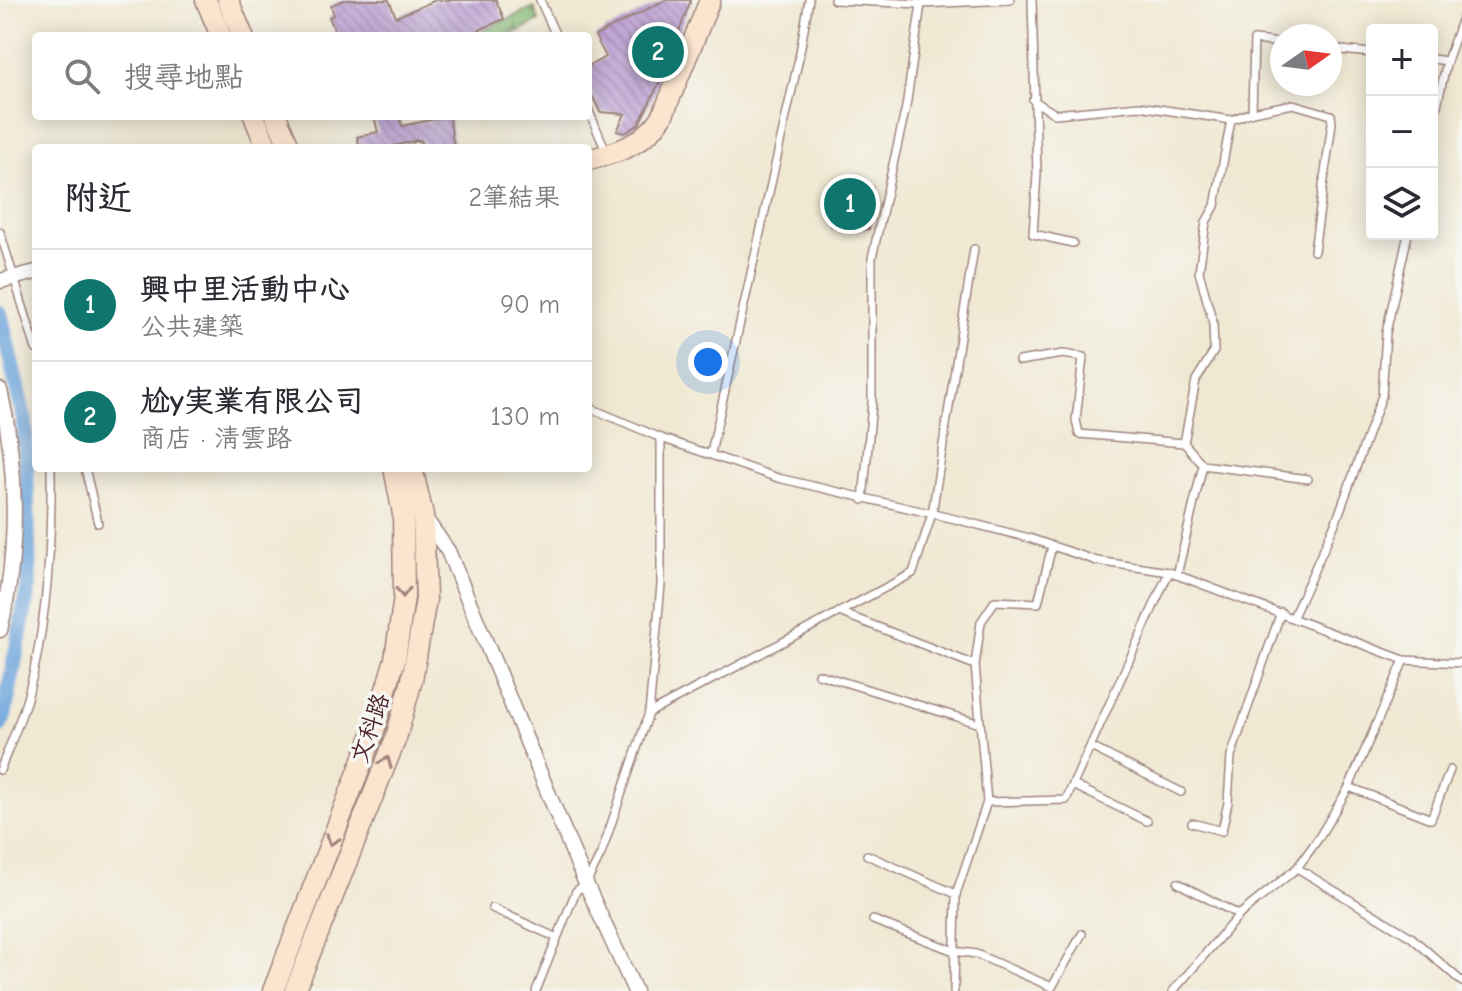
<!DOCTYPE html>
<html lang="zh-TW">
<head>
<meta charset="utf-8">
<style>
	:root { --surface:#fff; --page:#f7f7f7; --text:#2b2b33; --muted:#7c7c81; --line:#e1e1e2; --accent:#0f766e }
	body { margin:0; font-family:"Comic Neue","LXGW WenKai TC",sans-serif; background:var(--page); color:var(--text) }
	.controls { position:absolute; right:24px; top:24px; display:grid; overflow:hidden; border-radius:8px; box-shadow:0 4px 20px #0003 }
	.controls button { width:72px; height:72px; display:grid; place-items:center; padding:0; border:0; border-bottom:2px solid var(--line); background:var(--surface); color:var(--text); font:40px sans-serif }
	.compass { position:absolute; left:1270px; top:24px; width:72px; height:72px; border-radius:50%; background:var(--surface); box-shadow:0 4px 20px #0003; rotate:76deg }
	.you { position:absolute; left:708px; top:362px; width:28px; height:28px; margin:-20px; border:6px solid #fff; border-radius:50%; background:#1a73e8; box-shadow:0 0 0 12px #1a73e833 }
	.badge { display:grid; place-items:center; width:52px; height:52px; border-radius:50%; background:var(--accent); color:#fff; font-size:26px; font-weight:700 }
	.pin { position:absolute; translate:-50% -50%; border:4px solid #fff; box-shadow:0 2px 8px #0006 }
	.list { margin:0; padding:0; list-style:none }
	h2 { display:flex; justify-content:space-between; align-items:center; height:104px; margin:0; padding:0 32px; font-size:34px }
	h2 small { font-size:26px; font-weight:400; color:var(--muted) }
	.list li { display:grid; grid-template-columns:52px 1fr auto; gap:24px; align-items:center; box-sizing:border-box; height:112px; padding:0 32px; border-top:2px solid var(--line) }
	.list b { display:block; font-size:30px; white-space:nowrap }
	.list p { margin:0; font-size:26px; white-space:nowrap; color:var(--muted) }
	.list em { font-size:26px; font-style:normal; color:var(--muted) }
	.icon { flex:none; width:44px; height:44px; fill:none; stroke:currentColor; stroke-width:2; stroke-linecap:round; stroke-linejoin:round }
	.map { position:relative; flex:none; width:1462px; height:991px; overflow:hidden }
	.search { position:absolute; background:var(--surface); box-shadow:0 4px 20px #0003; left:32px; top:32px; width:560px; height:88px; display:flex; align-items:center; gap:20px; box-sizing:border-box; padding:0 28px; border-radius:8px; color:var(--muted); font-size:30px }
	.panel { position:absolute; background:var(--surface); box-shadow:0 4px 20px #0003; left:32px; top:144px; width:560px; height:328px; border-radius:8px }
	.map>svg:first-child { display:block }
	.forest { fill:url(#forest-firs); stroke:#686c50; stroke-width:2 }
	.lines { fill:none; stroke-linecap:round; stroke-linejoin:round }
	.canal { stroke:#6da4db; stroke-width:16 }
	.building { fill:url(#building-back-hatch) }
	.lane-casing { stroke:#9d847e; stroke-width:10 }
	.street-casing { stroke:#9d847e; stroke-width:17 }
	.secondary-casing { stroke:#9d847e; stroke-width:23 }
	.lane { stroke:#fff; stroke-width:7 }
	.street { stroke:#fff; stroke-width:14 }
	.secondary { stroke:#fce5cf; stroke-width:20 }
	.oneway { stroke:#a3827d }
	.labels { text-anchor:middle; stroke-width:7; stroke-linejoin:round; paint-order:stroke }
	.street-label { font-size:24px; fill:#4a1f2b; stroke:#f6f6f2 }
</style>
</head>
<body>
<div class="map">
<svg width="1462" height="991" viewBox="0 0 1462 991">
	<defs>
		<pattern id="forest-firs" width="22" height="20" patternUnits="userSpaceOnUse" patternTransform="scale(2)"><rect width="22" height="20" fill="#86ba74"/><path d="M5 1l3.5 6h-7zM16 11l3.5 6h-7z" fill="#70975f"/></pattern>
		<pattern id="building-back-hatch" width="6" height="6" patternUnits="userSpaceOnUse" patternTransform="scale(2)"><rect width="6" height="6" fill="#b799d0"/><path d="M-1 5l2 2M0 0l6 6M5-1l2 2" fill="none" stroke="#977ca9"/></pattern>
	</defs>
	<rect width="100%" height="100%" fill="#f6f6f2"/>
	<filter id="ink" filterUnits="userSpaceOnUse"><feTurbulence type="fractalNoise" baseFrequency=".0125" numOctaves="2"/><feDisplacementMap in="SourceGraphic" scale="16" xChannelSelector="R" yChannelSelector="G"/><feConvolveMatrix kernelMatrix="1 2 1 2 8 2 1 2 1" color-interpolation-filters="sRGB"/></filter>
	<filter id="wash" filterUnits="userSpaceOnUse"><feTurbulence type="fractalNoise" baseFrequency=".006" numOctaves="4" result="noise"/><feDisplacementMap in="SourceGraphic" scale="32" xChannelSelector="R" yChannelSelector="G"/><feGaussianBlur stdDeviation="1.8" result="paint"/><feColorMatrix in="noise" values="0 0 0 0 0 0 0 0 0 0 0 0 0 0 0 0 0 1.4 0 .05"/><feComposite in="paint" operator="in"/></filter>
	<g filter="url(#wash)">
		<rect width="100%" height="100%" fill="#f0e8d2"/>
		<path class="forest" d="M534,7L539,21L509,36H472Z"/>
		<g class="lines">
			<path class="canal" d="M0,313L25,422L29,585L4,716L0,725"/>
		</g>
		<g id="blocks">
			<g class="building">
				<path d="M344,0H389L396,17L436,0H496L504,19L466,36H337L329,17L334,15L331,5Z"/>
				<path d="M665,0H691L661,79L639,124L625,133L617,131L625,114L600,112L588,87V66L606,57L595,36Z"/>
				<path d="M374,116H399L402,126L449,116L454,148H425L421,140H417L387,148H360L357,137L378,132Z"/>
				<path d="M833,183L873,187L869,229L831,226L832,216H827L829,193H832Z"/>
			</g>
		</g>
	</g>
	<g filter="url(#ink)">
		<use href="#blocks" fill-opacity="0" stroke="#9d847e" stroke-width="2"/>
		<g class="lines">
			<g class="lane-casing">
				<g id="lane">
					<path d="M540,0L556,36"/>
					<path d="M834,0L921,4L1010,0"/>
					<path d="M1032,0L1037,174L1033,234L1073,243"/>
					<path d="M1330,49L1372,53"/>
					<path d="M1432,59L1447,61L1462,18"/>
					<path d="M1033,100L1055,114L1139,106L1231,120L1215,206L1206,222L1199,272L1213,322L1214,351L1196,380L1184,443L1203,465L1177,575"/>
					<path d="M588,109L606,151"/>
					<path d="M1252,112L1293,104L1331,115L1332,123L1314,251"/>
					<path d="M1231,120L1252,112L1254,40L1282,43"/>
					<path d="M1432,128L1447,61"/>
					<path d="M414,148L417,146"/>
					<path d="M0,232L36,349"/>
					<path d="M1019,361L1063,354L1083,357L1076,420L1079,434L1184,443"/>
					<path d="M588,407L661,438L778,478L955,519L1029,538L1097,561L1169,572L1404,660L1462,663"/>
					<path d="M711,453L799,58L809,0"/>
					<path d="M1203,465L1308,479"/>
					<path d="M85,468L98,523"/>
					<path d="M863,500L872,404V258L906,107L921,4"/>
					<path d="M839,612L975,665"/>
					<path d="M1293,617L1337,519L1382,396L1386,333L1408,234"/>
					<path d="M818,674L980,724"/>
					<path d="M649,713L913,573L932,514L974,249"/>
					<path d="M1091,747L1181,792"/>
					<path d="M0,770C10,745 21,720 28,695C48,621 52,543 51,468"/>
					<path d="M1073,785L1147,821"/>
					<path d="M1349,787L1431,819L1450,770"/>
					<path d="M987,802L975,665L981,622L995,601L1038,603L1052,546"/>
					<path d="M1192,823L1222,831L1228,802L1231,756L1281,612"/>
					<path d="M867,855L956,894"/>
					<path d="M1297,868L1411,937L1462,982"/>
					<path d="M1178,883L1239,915"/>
					<path d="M492,908L557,938"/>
					<path d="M873,920L954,951L976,954L1052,987L1082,934"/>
					<path d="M536,991L576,891L586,884L601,854L649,713L661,585V438"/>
					<path d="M954,991L956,894L987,802L1066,800L1169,572"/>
					<path d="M1173,991L1239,915L1297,868L1318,839L1349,787L1404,660"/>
				</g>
			</g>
			<g class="street-casing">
				<g id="street">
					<path d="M0,281L36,272"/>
					<path d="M0,390C18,466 19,553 0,630"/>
					<path d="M424,517L448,551L586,884L635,991"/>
				</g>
			</g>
			<g class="secondary-casing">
				<g id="secondary">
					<path d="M206,0L221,36"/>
					<path d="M228,0L243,36"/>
					<path d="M254,116L267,148"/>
					<path d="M276,116L290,148"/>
					<path d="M588,160C619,152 643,145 662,117L710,0"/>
					<path d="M273,991L373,734L395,659L404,597L403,514L394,468"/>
					<path d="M295,991L396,738L412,680L426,599L423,515L412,468"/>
				</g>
			</g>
			<use href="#lane" class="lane"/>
			<use href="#street" class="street"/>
			<use href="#secondary" class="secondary"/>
		</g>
		<defs><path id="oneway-chevron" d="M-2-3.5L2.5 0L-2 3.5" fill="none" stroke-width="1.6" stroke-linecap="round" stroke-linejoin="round" transform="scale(2)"/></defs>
		<g class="oneway">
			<use href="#oneway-chevron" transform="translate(403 592) rotate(91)"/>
			<use href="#oneway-chevron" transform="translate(386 762) rotate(-68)"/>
			<use href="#oneway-chevron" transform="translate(332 840) rotate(111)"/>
		</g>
	</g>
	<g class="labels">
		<g class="street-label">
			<text transform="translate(370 728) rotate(-71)" y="8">文科路</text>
		</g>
	</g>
</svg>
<div class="controls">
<button>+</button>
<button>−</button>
<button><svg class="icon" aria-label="layers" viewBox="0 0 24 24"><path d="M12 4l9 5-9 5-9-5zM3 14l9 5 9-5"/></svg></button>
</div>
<svg class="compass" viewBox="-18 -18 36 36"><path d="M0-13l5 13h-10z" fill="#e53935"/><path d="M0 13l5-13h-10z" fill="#7c7c81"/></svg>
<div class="you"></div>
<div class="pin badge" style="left:850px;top:204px">1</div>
<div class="pin badge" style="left:658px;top:52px">2</div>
<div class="search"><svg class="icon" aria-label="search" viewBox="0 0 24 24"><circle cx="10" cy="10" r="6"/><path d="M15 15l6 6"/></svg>搜尋地點</div>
<section class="panel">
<h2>附近<small>2筆結果</small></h2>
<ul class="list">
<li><span class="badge">1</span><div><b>興中里活動中心</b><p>公共建築</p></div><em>90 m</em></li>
<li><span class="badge">2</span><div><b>尬y実業有限公司</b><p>商店 · 清雲路</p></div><em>130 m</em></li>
</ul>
</section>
</div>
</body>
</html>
